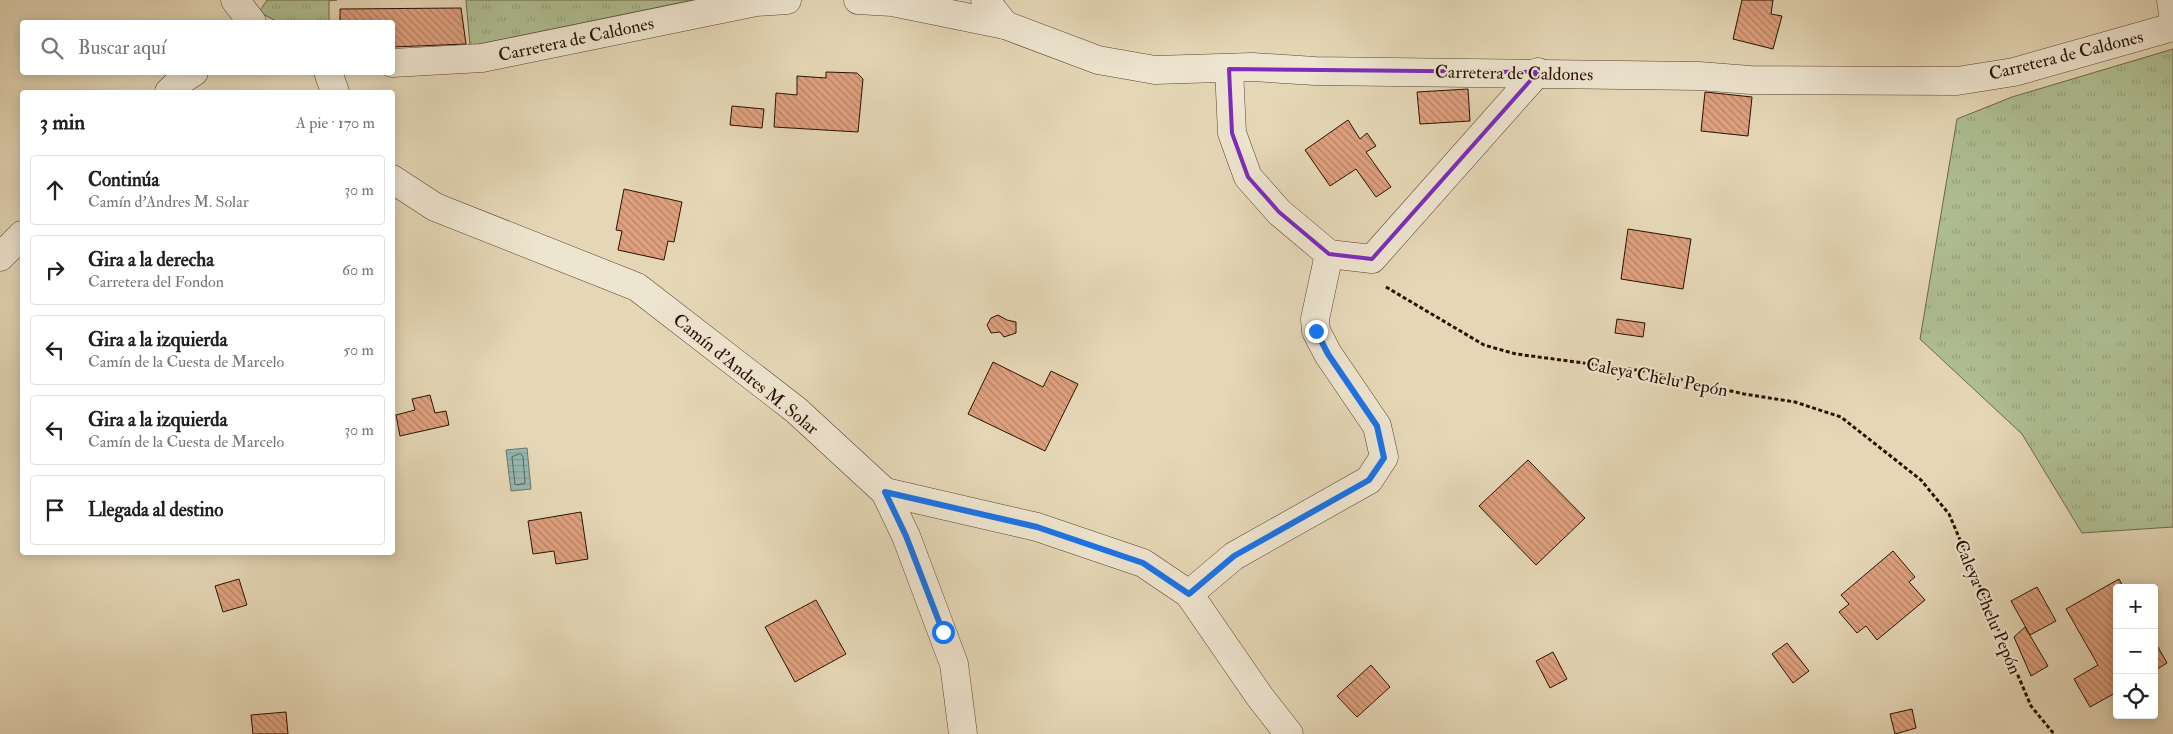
<!DOCTYPE html>
<html lang="es">
<head>
<meta charset="utf-8">
<style>
	:root { --surface:#fff; --page:#f2f2f2; --text:#202124; --muted:#757577; --line:#e0e0e0 }
	body { margin:0; font-family:"IM FELL Double Pica",serif; background:var(--page); color:var(--text) }
	.controls { position:absolute; right:15px; bottom:15px; display:grid; overflow:hidden; border-radius:5px; box-shadow:0 2px 12px #0003 }
	.controls button { width:45px; height:45px; display:grid; place-items:center; padding:0; border:0; border-bottom:1px solid var(--line); background:var(--surface); color:var(--text); font:25px sans-serif }
	.stop { position:absolute; width:15px; height:15px; margin:-11px; border:4px solid #1a73e8; border-radius:50%; background:#fff }
	.stop.end { background:#1a73e8; border-color:#fff; box-shadow:0 1px 5px #0008 }
	.list { margin:0; padding:0; list-style:none }
	h2 { display:flex; justify-content:space-between; align-items:center; height:65px; margin:0; padding:0 20px; font-size:21px }
	h2 small { font-size:16px; font-weight:400; color:var(--muted) }
	.list li { display:grid; grid-template-columns:32px 1fr auto; gap:15px; align-items:center; box-sizing:border-box; height:70px; margin:0 10px 10px; padding:0 10px; border:1px solid var(--line); border-radius:5px }
	.list b { display:block; font-size:19px; white-space:nowrap }
	.list p { margin:0; font-size:16px; white-space:nowrap; color:var(--muted) }
	.list em { font-size:16px; font-style:normal; color:var(--muted) }
	.icon { flex:none; width:28px; height:28px; fill:none; stroke:currentColor; stroke-width:2; stroke-linecap:round; stroke-linejoin:round }
	.map { position:relative; flex:none; width:2173px; height:734px; overflow:hidden }
	.search { position:absolute; background:var(--surface); box-shadow:0 2px 12px #0003; left:20px; top:20px; width:375px; height:55px; display:flex; align-items:center; gap:12px; box-sizing:border-box; padding:0 18px; border-radius:5px; color:var(--muted); font-size:19px }
	.panel { position:absolute; background:var(--surface); box-shadow:0 2px 12px #0003; left:20px; top:90px; width:375px; height:465px; border-radius:5px }
	.map>svg:first-child { display:block }
	.grass { fill:url(#grass-tufts); stroke:#6c684a }
	.water { fill:url(#water-rules); stroke:#6b756c }
	.lines { fill:none; stroke-linecap:round; stroke-linejoin:round }
	.shore { stroke:#60645a; stroke-width:1 }
	.building { fill:url(#building-back-hatch); stroke:#2a1100 }
	.minor-casing { stroke:#59422e; stroke-width:29 }
	.tertiary-casing { stroke:#59422e; stroke-width:29 }
	.path { stroke:#2a1100; stroke-width:3; stroke-dasharray:4 2.5; stroke-linecap:butt }
	.minor { stroke:#eee5d0; stroke-width:28 }
	.tertiary { stroke:#eee5d0; stroke-width:28 }
	.route { stroke:#1a73e8; stroke-width:6 }
	.marked { fill:none; stroke:#7b2cbf; stroke-width:4; stroke-linejoin:round }
	.labels { text-anchor:middle; stroke-width:4; stroke-linejoin:round; paint-order:stroke }
	.street-label { font-size:18px; fill:#2a1100; stroke:#eee5d0 }
</style>
</head>
<body>
<div class="map">
<svg width="2173" height="734" viewBox="0 0 2173 734">
	<defs>
		<pattern id="grass-tufts" width="24" height="20" patternUnits="userSpaceOnUse" patternTransform="scale(1.25)"><rect width="24" height="20" fill="#afbf93"/><path d="M3 7l-1-3M5 7V3M7 7l1-3M15 17l-1-3M17 17v-4M19 17l1-3" fill="none" stroke="#97a37d"/></pattern>
		<pattern id="water-rules" width="6" height="5" patternUnits="userSpaceOnUse" patternTransform="scale(1.25)"><rect width="6" height="5" fill="#96b8b4"/><path d="M0 2.5h6" fill="none" stroke="#819d99"/></pattern>
		<pattern id="building-back-hatch" width="6" height="6" patternUnits="userSpaceOnUse" patternTransform="scale(1.25)"><rect width="6" height="6" fill="#dfa17f"/><path d="M-1 5l2 2M0 0l6 6M5-1l2 2" fill="none" stroke="#b58266"/></pattern>
	</defs>
	<rect width="100%" height="100%" fill="#e5d7b6"/>
	<filter id="stains"><feTurbulence type="fractalNoise" baseFrequency=".004" numOctaves="4"/><feColorMatrix values="0 0 0 0 .2 0 0 0 0 .09 0 0 0 0 .02 0 0 0 .5 -.17"/></filter>
	<radialGradient id="worn" r=".72"><stop offset=".6" stop-color="#630" stop-opacity="0"/><stop offset="1" stop-color="#630" stop-opacity=".3"/></radialGradient>
	<g class="grass">
		<path d="M267,0H337L329,1V22H278L259,12Z"/>
		<path d="M466,0H693L470,46Z"/>
		<path d="M2173,49V527L2082,533L2022,434L1920,339L1957,119L2012,97Z"/>
	</g>
	<path class="water" d="M527,448L531,489L511,491L506,450Z"/>
	<g class="lines">
		<path class="shore" d="M520,454L523,456L525,483L517,485L515,484L512,457Z"/>
	</g>
	<g class="building">
		<path d="M1742,0H1773L1771,14L1782,16L1773,49L1733,39Z"/>
		<path d="M461,8L466,44L392,47V22H340V9Z"/>
		<path d="M826,72L857,73L863,79L858,132L774,127L776,93L797,95V76L826,78Z"/>
		<path d="M1468,89L1470,121L1420,124L1417,92Z"/>
		<path d="M1705,92L1752,97L1748,136L1701,131Z"/>
		<path d="M732,106L764,109L762,128L730,125Z"/>
		<path d="M1348,120L1360,139L1367,133L1376,146L1366,152L1391,187L1376,197L1356,169L1330,186L1305,150Z"/>
		<path d="M624,189L682,202L674,242L668,241L664,260L618,250L622,231L616,230Z"/>
		<path d="M1628,229L1691,239L1683,289L1621,279Z"/>
		<path d="M998,315L1007,320L1016,322V333L1004,337L1000,332L991,333L987,325L991,318Z"/>
		<path d="M1617,319L1645,323L1643,337L1615,333Z"/>
		<path d="M993,362L1043,387L1051,371L1078,384L1045,451L968,414Z"/>
		<path d="M430,395L435,413L446,411L449,425L400,436L396,415L415,410L412,399Z"/>
		<path d="M1528,460L1585,518L1536,565L1479,506Z"/>
		<path d="M581,512L588,559L556,564L554,551L533,554L528,521Z"/>
		<path d="M1893,551L1915,577L1909,582L1925,600L1877,640L1866,626L1857,633L1839,612L1849,604L1841,595Z"/>
		<path d="M239,579L247,605L223,612L215,586Z"/>
		<path d="M2119,579L2124,588H2117V692L2090,707L2074,679L2098,665L2066,609Z"/>
		<path d="M2037,587L2056,621L2030,635L2011,601Z"/>
		<path d="M816,600L846,654L795,682L765,627Z"/>
		<path d="M2025,627L2048,666L2031,676L2014,637Z"/>
		<path d="M2154,640L2167,663L2154,671Z"/>
		<path d="M1787,643L1809,671L1793,683L1772,654Z"/>
		<path d="M1553,652L1567,679L1550,688L1536,661Z"/>
		<path d="M1371,665L1390,687L1357,717L1337,696Z"/>
		<path d="M1912,709L1916,728L1895,734L1890,714Z"/>
		<path d="M286,712L288,734H253L251,715Z"/>
	</g>
	<g class="lines">
		<g class="minor-casing">
			<g id="minor">
				<path d="M985,0L1005,25"/>
				<path d="M2171,0L2173,14"/>
				<path d="M1229,69L1232,133L1248,177L1279,212L1329,254"/>
				<path d="M328,72L335,92"/>
				<path d="M392,179L435,207L637,287L796,410L885,492L906,536L954,664L963,734"/>
				<path d="M885,492L1037,527L1143,563L1189,594L1260,697L1289,734"/>
				<path d="M1189,594L1234,556L1369,480L1384,457L1377,426L1328,354L1316,331L1315,319L1329,254L1372,259L1538,72"/>
			</g>
		</g>
		<g class="tertiary-casing">
			<g id="tertiary">
				<path d="M235,0L252,22"/>
				<path d="M858,0L892,2L1005,25L1098,60L1155,70L1252,67L1315,71L1699,76L1750,80L1957,81L2014,72L2173,27"/>
				<path d="M392,63L482,58L756,2L787,0"/>
				<path d="M169,92L183,79L194,72"/>
				<path d="M0,257L22,235"/>
			</g>
		</g>
		<path class="path" d="M1386,287L1484,345L1516,354L1644,371L1744,394L1795,402L1841,417L1921,480L1949,514L2031,706L2054,734"/>
		<use href="#minor" class="minor"/>
		<use href="#tertiary" class="tertiary"/>
	</g>
	<g class="lines">
		<path class="route" d="M943,632L906,536L885,492L1037,527L1143,563L1189,594L1234,556L1369,480L1384,458L1377,426L1328,354L1316,331"/>
	</g>
	<path class="marked" d="M1229,69L1538,72L1372,259L1329,254L1279,212L1248,177L1232,133Z"/>
	<g class="labels">
		<g class="street-label">
			<text transform="translate(576 39) rotate(-12)" y="6">Carretera de Caldones</text>
			<text transform="translate(2066 55) rotate(-14)" y="6">Carretera de Caldones</text>
			<text transform="translate(1514 73) rotate(1)" y="6">Carretera de Caldones</text>
			<text transform="translate(746 374) rotate(39)" y="6">Camín d'Andres M. Solar</text>
			<text transform="translate(1657 377) rotate(11)" y="6">Caleya Chelu Pepón</text>
			<text transform="translate(1988 607) rotate(67)" y="6">Caleya Chelu Pepón</text>
		</g>
	</g>
	<rect width="100%" height="100%" filter="url(#stains)"/>
	<rect width="100%" height="100%" fill="url(#worn)"/>
</svg>
<div class="controls">
<button>+</button>
<button>−</button>
<button><svg class="icon" aria-label="locate" viewBox="0 0 24 24"><circle cx="12" cy="12" r="6"/><path d="M12 2v4M12 18v4M2 12h4M18 12h4"/></svg></button>
</div>
<div class="stop" style="left:943px;top:632px"></div>
<div class="stop end" style="left:1316px;top:331px"></div>
<div class="search"><svg class="icon" aria-label="search" viewBox="0 0 24 24"><circle cx="10" cy="10" r="6"/><path d="M15 15l6 6"/></svg>Buscar aquí</div>
<section class="panel">
<h2>3 min<small>A pie · 170 m</small></h2>
<ul class="list">
<li><svg class="icon" aria-label="ahead" viewBox="0 0 24 24"><path d="M12 20V5M6 11l6-6 6 6"/></svg><div><b>Continúa</b><p>Camín d'Andres M. Solar</p></div><em>30 m</em></li>
<li><svg class="icon" aria-label="right" viewBox="0 0 24 24"><path d="M7 20v-9h11M14 6l5 5-5 5"/></svg><div><b>Gira a la derecha</b><p>Carretera del Fondon</p></div><em>60 m</em></li>
<li><svg class="icon" aria-label="left" viewBox="0 0 24 24"><path d="M17 20v-9H6M10 6l-5 5 5 5"/></svg><div><b>Gira a la izquierda</b><p>Camín de la Cuesta de Marcelo</p></div><em>50 m</em></li>
<li><svg class="icon" aria-label="left" viewBox="0 0 24 24"><path d="M17 20v-9H6M10 6l-5 5 5 5"/></svg><div><b>Gira a la izquierda</b><p>Camín de la Cuesta de Marcelo</p></div><em>30 m</em></li>
<li><svg class="icon" aria-label="arrive" viewBox="0 0 24 24"><path d="M6 21V4h12l-3 4 3 4H6"/></svg><div><b>Llegada al destino</b></div></li>
</ul>
</section>
</div>
</body>
</html>
